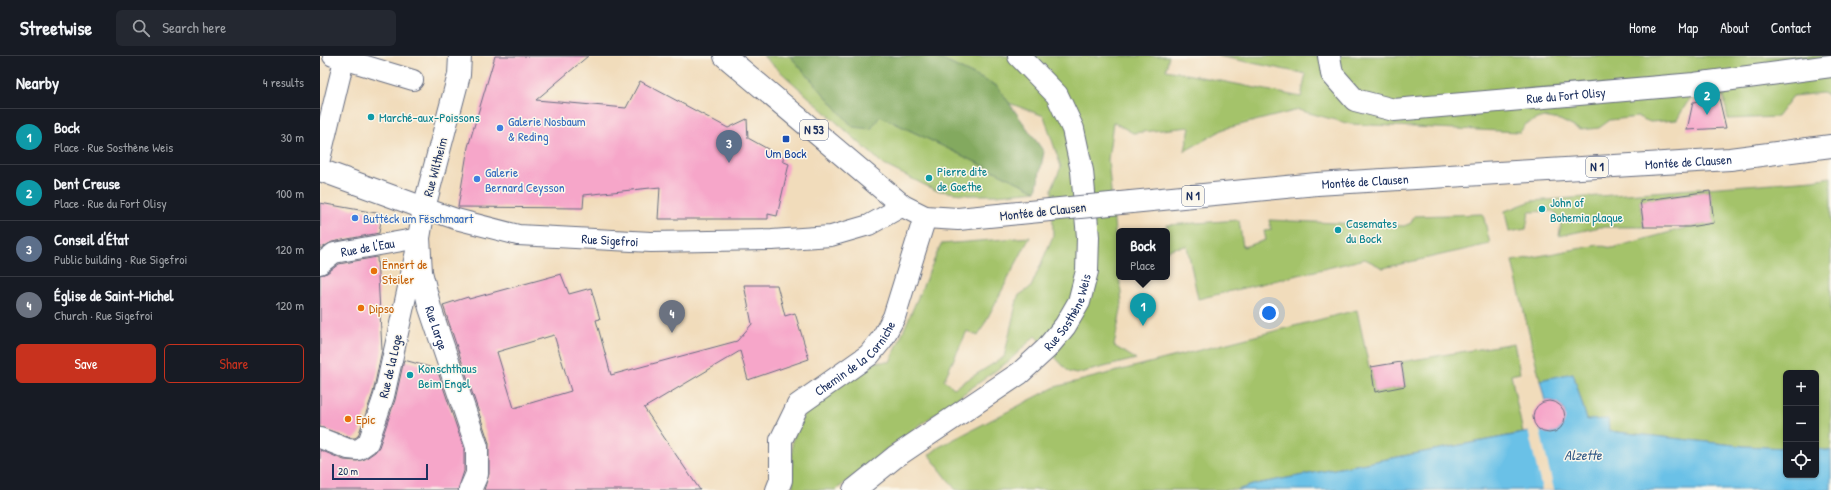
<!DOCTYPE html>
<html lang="en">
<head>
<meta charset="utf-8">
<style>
	:root { --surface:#171b24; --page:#242831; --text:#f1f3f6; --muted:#9ea1a6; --line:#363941; --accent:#c8321e }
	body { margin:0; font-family:"Patrick Hand",sans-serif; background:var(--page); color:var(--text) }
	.controls { position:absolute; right:12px; bottom:12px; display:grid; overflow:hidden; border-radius:6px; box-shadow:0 1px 3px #0004 }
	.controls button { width:36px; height:36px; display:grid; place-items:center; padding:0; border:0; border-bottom:1px solid var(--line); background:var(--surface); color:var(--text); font:20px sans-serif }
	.scale { position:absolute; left:12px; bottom:10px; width:96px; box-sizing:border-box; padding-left:4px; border:2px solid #1b2f5e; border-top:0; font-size:11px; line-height:14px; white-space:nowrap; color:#1b2f5e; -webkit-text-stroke:3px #fbf7ec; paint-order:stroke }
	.you { position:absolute; left:949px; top:257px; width:14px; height:14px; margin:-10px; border:3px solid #fff; border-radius:50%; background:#1a73e8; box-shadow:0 0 0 6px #1a73e833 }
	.badge { display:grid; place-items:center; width:26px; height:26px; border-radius:50%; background:var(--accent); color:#fff; font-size:13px; font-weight:700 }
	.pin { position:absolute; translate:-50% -33px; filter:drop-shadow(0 1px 2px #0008) }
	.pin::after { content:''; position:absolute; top:21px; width:14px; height:12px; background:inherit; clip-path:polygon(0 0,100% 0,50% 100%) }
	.popup { position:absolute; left:796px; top:172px; width:54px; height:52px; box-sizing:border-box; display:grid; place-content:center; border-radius:6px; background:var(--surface); filter:drop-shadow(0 1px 3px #0005); font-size:13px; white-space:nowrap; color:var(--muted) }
	.popup b { font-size:15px; color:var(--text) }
	.popup::after { content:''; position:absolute; left:50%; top:100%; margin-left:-8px; border:8px solid transparent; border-top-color:var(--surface) }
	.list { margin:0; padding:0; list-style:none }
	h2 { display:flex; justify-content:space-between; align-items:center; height:52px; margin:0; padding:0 16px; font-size:17px }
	h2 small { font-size:13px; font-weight:400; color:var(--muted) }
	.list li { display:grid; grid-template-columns:26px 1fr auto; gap:12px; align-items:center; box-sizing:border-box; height:56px; padding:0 16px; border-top:1px solid var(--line) }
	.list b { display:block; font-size:15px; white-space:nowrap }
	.list p { margin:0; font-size:13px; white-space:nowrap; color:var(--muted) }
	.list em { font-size:13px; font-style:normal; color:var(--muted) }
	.actions { display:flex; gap:8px; padding:12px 16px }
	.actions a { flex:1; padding:9px 0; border:1px solid var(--accent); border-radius:6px; text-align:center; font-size:14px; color:var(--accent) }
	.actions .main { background:var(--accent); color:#fff }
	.icon { flex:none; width:22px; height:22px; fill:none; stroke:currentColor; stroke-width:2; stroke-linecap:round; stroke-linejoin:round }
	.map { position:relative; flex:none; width:1511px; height:434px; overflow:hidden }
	header { display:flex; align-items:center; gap:24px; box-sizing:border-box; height:56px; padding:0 20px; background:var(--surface); border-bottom:1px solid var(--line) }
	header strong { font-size:19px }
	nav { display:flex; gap:22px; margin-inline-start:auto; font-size:14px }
	.search { width:280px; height:36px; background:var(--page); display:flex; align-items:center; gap:10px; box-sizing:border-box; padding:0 14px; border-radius:6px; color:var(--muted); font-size:15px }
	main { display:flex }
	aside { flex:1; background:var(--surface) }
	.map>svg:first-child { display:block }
	.green { fill:#a4c36b; stroke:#607964 }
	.forest { fill:#83a95f; stroke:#4f6c5e }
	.water { fill:#6ac1e7; stroke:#4278a2 }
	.pier { fill:#f1dcbb }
	.building { fill:#f6a6c9; fill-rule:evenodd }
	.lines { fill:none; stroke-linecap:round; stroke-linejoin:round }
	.pedestrian-casing { stroke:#666c7f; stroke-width:22 }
	.minor-casing { stroke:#666c7f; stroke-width:24 }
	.primary-casing { stroke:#666c7f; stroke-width:24 }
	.pedestrian { stroke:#fff; stroke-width:20 }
	.minor { stroke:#fff; stroke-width:22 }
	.primary { stroke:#fff; stroke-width:22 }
	.primary-bridge-casing { stroke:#666c7f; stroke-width:24; stroke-linecap:butt }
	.primary-bridge { stroke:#fff; stroke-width:22 }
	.culture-dot { fill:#0f9aa8; stroke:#fbf7ec; stroke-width:1.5 }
	.shop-dot { fill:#3f7fe0; stroke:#fbf7ec; stroke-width:1.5 }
	.transit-dot { fill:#1a4fb4; stroke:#fbf7ec; stroke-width:1.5 }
	.food-dot { fill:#e8710a; stroke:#fbf7ec; stroke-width:1.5 }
	.labels { text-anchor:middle; stroke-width:3; stroke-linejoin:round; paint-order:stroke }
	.shield { fill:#fbf7ec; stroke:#5e6b89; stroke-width:1 }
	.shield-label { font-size:12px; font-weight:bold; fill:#1b2f5e }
	.street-label { font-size:13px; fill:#1b2f5e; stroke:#fbf7ec }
	.culture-label { font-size:13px; fill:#0d838f; stroke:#fbf7ec; text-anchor:start }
	.shop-label { font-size:13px; fill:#366cbe; stroke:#fbf7ec; text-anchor:start }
	.transit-label { font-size:13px; fill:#164399; stroke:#fbf7ec }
	.food-label { font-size:13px; fill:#c56008; stroke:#fbf7ec; text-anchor:start }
	.water-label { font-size:14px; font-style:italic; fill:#335b87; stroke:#fbf7ec }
</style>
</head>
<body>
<header>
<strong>Streetwise</strong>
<div class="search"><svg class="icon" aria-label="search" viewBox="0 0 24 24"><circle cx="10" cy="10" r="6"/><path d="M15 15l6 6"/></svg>Search here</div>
<nav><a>Home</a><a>Map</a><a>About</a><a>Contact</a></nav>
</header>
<main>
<aside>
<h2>Nearby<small>4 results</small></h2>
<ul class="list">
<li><span class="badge" style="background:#0f9aa8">1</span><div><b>Bock</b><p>Place · Rue Sosthène Weis</p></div><em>30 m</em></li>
<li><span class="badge" style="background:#0f9aa8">2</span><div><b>Dent Creuse</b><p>Place · Rue du Fort Olisy</p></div><em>100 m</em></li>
<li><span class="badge" style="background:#5c6f8a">3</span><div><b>Conseil d'État</b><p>Public building · Rue Sigefroi</p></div><em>120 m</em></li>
<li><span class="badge" style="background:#6b7280">4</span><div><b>Église de Saint-Michel</b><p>Church · Rue Sigefroi</p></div><em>120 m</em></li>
</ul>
<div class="actions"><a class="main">Save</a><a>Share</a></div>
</aside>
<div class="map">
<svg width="1511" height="434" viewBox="0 0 1511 434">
	<rect width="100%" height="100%" fill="#fbf7ec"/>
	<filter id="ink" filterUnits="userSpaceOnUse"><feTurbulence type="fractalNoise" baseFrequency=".025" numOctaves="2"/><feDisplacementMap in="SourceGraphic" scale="8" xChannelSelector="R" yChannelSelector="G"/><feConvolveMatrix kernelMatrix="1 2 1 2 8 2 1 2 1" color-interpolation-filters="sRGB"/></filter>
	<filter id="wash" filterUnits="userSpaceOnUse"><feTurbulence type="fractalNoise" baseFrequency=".012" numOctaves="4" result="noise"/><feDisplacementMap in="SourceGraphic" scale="16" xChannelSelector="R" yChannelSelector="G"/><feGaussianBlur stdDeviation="0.9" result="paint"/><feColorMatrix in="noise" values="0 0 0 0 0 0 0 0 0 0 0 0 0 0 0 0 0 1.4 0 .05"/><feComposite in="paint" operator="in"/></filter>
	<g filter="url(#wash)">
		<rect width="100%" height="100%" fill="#f1dcbb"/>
		<g class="green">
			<path d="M443,0H470L533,71L560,60L716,135L676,139H648L615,134L564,109Z"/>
			<path d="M614,0H849L846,14L981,41L986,18L898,0H1511V41L1502,37L1473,40L1457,61L1408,63L1404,41C1375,28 1370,41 1357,64L1330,66L1318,61L1290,64L1279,72L1260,74L1240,64L1223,61L1206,68L1200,76L1030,68L978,54L904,73L865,95L870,71L813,77L793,66L788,104L802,248L794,290L816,303L756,318L749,316L715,280L689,305L568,392L516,434H473L472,385L486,354L555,306H570L621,188L710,181L658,280L647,275L624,324L634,332L684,301L698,240L711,231L733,180L732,132L741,111L724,60L689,47L677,30Z"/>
			<path d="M1511,121V395L1496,393V317H1466V392L1423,390L1289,375L1267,364L1253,317L1220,324L1192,205L1278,189L1292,192L1369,171L1394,167L1390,135L1320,145L1324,171H1280L1239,180L1241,167L1234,155L1209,156L1206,173L1189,176L1185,155L1212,145L1493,124Z"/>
			<path d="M1163,158L1170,188L1063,212L1045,203L878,243L867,190L854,192L847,195V182L849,181L847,169L919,164L923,191L946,184L944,175L951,174L949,164L1084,170L1091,167L1094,160Z"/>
			<path d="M1037,254L1049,311H1051L1055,336L1085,330L1081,306L1194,287L1200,317L1191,319L1203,377L936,428L917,434H636L609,399L619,391L735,331Z"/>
		</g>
		<path class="forest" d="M470,0H614L677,30L724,96L716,135L560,60L551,73L533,71Z"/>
		<path class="water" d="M1253,317L1267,364L1288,363L1289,375L1423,390L1466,392V419H1496V393L1511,395V434H917L936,428L1220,374C1228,379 1235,377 1242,371L1245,357C1242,348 1235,344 1225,345L1220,324Z"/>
		<path class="pier" d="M1218,372L1220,374L1234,434H1222L1208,374Z"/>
		<g id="blocks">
			<g class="building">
				<path d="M175,0H268L216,44L306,52L320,25L408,72L427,63L428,82L464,102L462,105L469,108L457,160L448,158V163H338L340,131L264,139L263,152L138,151L148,91Z"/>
				<path d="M1399,42L1406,72L1367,74L1373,46Z"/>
				<path d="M1390,135L1394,167L1369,171H1324L1320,145Z"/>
				<path d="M0,147L62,158L59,177L12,186L0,193Z"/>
				<path d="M57,201L62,294L53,337L38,380L35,382H31L0,371V219L7,217L19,208Z"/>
				<path d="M241,218L249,238L271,232L280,263L276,264L291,319L417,285L432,268L424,229H457L465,260L475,257L489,303L428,324L420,295L324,352L380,434H164L169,418V387L123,249L148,241L149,243ZM234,279L251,335L194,352L177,296Z"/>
				<path d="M84,304L117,313L144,393V415L138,434H0V394L24,404L37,405L45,403L55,396L59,391L75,344Z"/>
				<path d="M1081,306L1085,330L1055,336L1051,311Z"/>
				<circle cx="1229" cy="361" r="16"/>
			</g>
		</g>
	</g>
	<g filter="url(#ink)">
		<use href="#blocks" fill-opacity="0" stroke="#666c7f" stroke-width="1"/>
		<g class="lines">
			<g class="pedestrian-casing">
				<g id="pedestrian">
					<path d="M13,0L93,24"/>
					<path d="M0,103L25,0"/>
					<path id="s1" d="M104,152L136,163L198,179L331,186L452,184L511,180L549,169L583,150"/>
					<path id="s2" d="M0,208L14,197L99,182L64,340L48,387L38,394L28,393L0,382"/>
				</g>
			</g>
			<g class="minor-casing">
				<g id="minor">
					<path id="s3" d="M140,0L139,19L104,152L99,182L101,216L110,252L157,391V418L150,434"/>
					<path id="s4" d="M1009,0L1012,18L1035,44L1074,54L1374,28L1511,10"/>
					<path d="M0,114L104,152"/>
					<path id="s5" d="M457,434L461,424V384L478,349L549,299L562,283L574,261L605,161"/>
					<path id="s6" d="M534,434L575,401L700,317L726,293L745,270L759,246L767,215L768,181L762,115L753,73L737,39L699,0"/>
				</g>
			</g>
			<g class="primary-casing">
				<g id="primary">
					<path d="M405,0L583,150L605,161L638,163L699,157"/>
					<path id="s7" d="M811,146L997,128L1410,103L1511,90"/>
				</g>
			</g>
			<use href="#pedestrian" class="pedestrian"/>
			<use href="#minor" class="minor"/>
			<use href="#primary" class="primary"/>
			<g class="primary-bridge-casing">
				<path id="primary-bridge" d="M699,157L811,146"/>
			</g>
			<use href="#primary-bridge" class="primary-bridge"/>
		</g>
	</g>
	<g class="culture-dot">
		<circle cx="51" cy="61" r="4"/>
		<circle cx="609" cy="122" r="4"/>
		<circle cx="1222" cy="153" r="4"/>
		<circle cx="1018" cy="174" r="4"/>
		<circle cx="90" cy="319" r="4"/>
	</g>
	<g class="shop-dot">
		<circle cx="180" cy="72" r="4"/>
		<circle cx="157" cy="123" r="4"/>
		<circle cx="35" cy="162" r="4"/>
	</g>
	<rect class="transit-dot" x="462" y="79" width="8" height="8" rx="2"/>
	<g class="food-dot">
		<circle cx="54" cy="215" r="4"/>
		<circle cx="41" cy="252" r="4"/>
		<circle cx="28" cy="363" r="4"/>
	</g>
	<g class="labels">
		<g class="shield">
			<rect x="480" y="64" width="28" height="20" rx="3"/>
			<rect x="1266" y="101" width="22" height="20" rx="3"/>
			<rect x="862" y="130" width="22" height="20" rx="3"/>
		</g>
		<g class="shield-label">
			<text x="494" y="78">N 53</text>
			<text x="1277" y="115">N 1</text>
			<text x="873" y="144">N 1</text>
		</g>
		<g class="street-label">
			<text dy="5" stroke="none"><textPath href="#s4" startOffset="266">Rue du Fort Olisy</textPath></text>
			<text dy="5" stroke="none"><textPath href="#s7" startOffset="559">Montée de Clausen</textPath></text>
			<text transform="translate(115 111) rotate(-75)" y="5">Rue Wiltheim</text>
			<text dy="5" stroke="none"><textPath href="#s7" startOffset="235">Montée de Clausen</textPath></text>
			<text transform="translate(723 155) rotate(-6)" y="5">Montée de Clausen</text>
			<text dy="5" stroke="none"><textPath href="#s1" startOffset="190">Rue Sigefroi</textPath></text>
			<text dy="5" stroke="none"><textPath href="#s2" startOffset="52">Rue de l'Eau</textPath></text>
			<text dy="5" stroke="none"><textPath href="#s6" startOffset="282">Rue Sosthène Weis</textPath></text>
			<text dy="5" stroke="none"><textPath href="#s3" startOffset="279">Rue Large</textPath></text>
			<text dy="5" stroke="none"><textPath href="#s5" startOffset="164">Chemin de la Corniche</textPath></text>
			<text transform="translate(70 310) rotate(-77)" y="5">Rue de la Loge</text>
		</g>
		<g class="culture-label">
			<text x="59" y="66">Marché-aux-Poissons</text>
			<text x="617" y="120">Pierre dite<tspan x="617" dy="15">de Goethe</tspan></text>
			<text x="1230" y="151">John of<tspan x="1230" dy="15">Bohemia plaque</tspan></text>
			<text x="1026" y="172">Casemates<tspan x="1026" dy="15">du Bock</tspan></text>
			<text x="98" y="317">Konschthaus<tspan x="98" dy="15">Beim Engel</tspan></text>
		</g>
		<g class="shop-label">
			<text x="188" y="70">Galerie Nosbaum<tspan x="188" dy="15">&amp; Reding</tspan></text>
			<text x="165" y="121">Galerie<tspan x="165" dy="15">Bernard Ceysson</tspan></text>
			<text x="43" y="167">Buttéck um Fëschmaart</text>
		</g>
		<g class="transit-label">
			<text x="466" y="102">Um Bock</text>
		</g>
		<g class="food-label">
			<text x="62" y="213">Ënnert de<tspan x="62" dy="15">Steiler</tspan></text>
			<text x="49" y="257">Dipso</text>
			<text x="36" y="368">Epic</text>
		</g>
		<g class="water-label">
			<text x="1263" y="404">Alzette</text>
		</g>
	</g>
</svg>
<div class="controls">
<button>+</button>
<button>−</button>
<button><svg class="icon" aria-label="locate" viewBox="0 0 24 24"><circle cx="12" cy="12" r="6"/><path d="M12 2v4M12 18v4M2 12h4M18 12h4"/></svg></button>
</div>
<div class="scale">20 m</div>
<div class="you"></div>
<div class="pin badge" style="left:823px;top:270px;background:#0f9aa8">1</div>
<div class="popup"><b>Bock</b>Place</div>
<div class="pin badge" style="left:1387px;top:59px;background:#0f9aa8">2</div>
<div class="pin badge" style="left:409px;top:107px;background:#5c6f8a">3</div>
<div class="pin badge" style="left:352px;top:277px;background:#6b7280">4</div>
</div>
</main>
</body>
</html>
